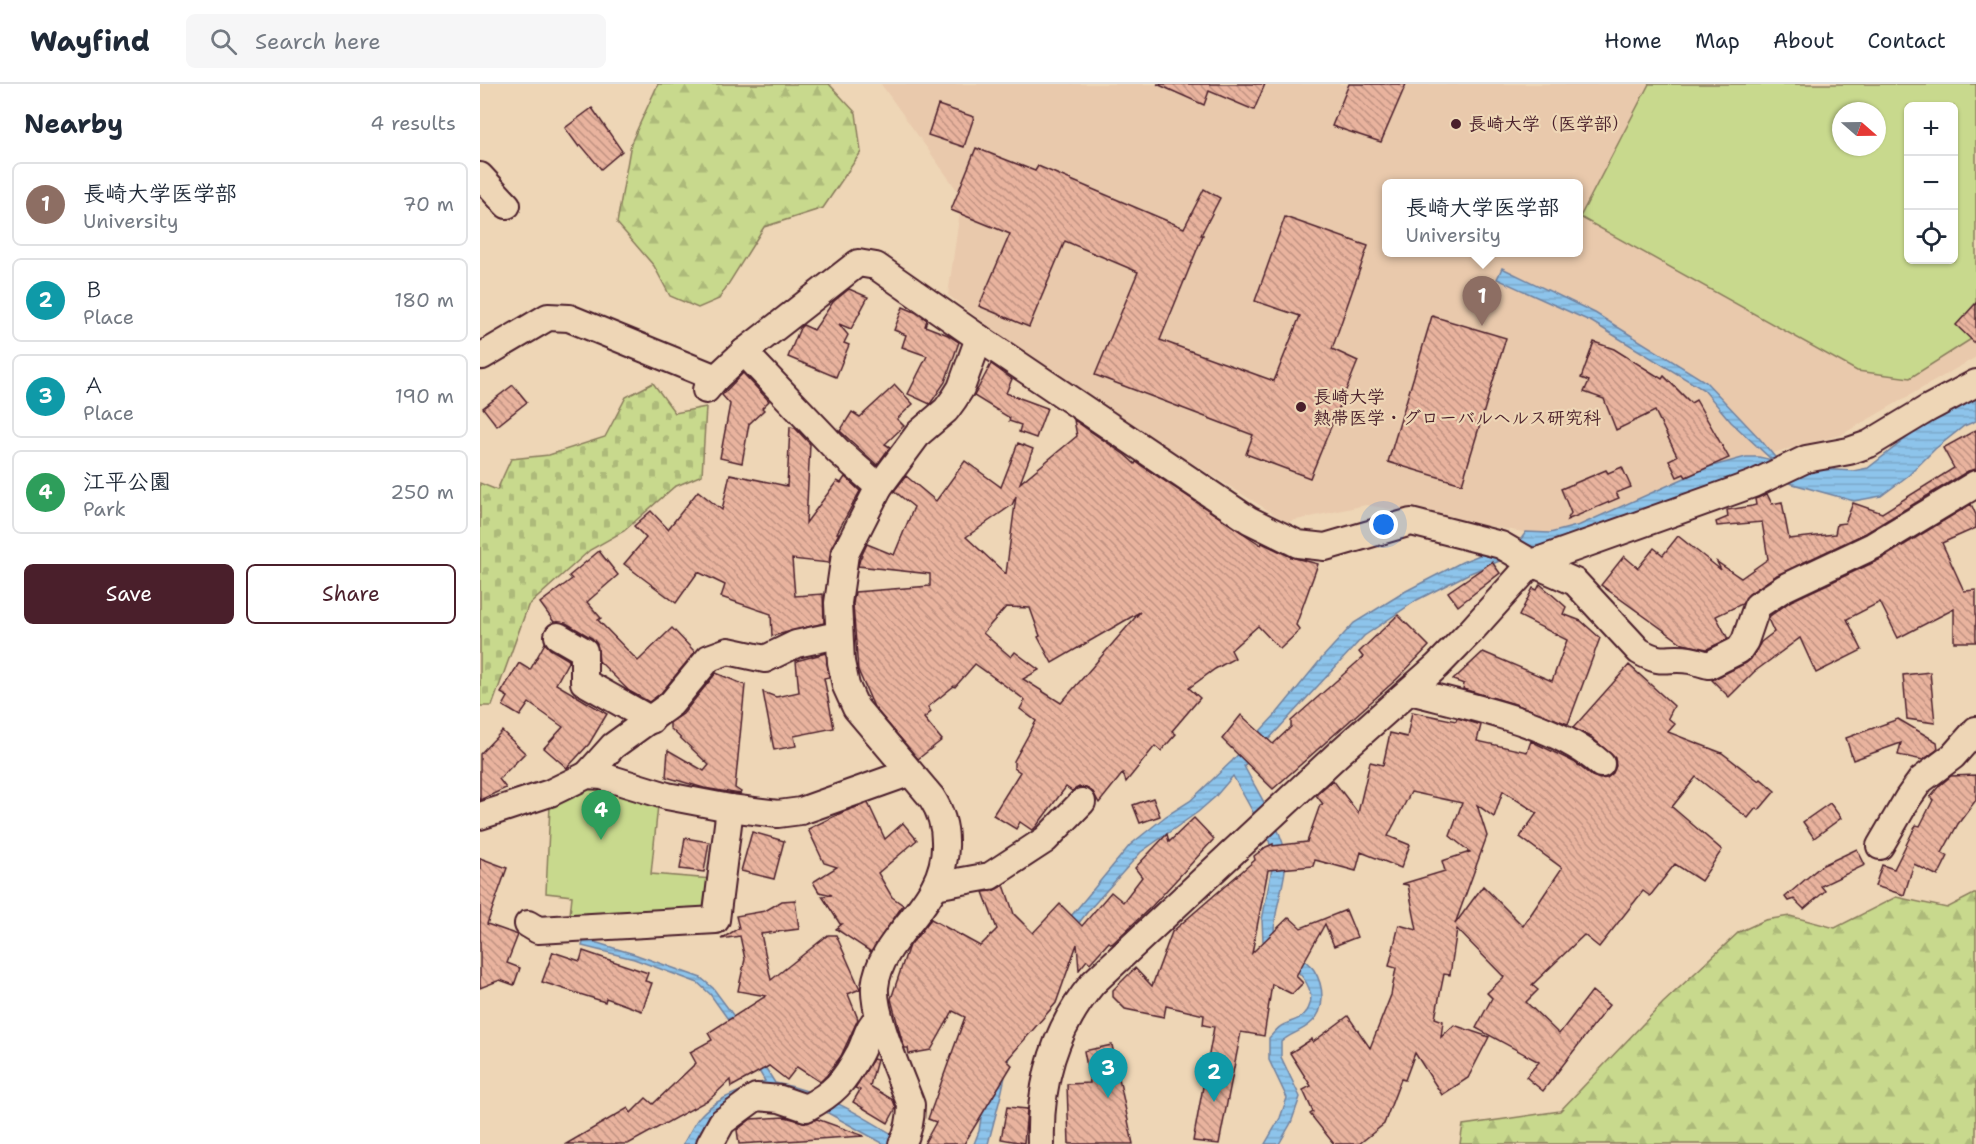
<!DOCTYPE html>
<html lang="en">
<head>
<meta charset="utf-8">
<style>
	:root { --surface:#fff; --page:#f6f6f7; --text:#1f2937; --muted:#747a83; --line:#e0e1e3; --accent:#4a1f2b }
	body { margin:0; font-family:"Shantell Sans","Klee One",sans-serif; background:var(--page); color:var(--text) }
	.controls { position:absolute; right:18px; top:18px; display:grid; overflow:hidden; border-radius:9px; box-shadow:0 2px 4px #0004 }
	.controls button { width:54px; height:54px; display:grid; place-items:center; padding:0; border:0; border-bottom:2px solid var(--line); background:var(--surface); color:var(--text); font:30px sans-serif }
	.compass { position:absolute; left:1352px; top:18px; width:54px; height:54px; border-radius:50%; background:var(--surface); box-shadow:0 2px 4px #0004; rotate:110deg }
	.you { position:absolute; left:904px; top:441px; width:21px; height:21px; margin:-15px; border:4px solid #fff; border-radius:50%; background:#1a73e8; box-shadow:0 0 0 9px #1a73e833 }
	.badge { display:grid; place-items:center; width:39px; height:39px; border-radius:50%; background:var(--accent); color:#fff; font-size:20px; font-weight:700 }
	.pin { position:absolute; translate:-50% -50px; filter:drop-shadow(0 2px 3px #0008) }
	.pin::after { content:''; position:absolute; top:32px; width:21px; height:18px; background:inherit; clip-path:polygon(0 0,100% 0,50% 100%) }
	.popup { position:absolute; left:902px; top:95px; width:201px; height:78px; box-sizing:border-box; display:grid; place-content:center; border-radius:9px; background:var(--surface); filter:drop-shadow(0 2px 4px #0005); font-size:20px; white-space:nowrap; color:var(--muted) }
	.popup b { font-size:22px; color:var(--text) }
	.popup::after { content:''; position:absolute; left:50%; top:100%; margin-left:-12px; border:12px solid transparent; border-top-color:var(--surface) }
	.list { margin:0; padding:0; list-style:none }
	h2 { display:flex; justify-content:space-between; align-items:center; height:78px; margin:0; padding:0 24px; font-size:26px }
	h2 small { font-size:20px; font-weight:400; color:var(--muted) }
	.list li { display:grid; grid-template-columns:39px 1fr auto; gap:18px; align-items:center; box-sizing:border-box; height:84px; margin:0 12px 12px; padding:0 12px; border:2px solid var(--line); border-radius:9px }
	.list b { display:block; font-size:22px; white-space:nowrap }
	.list p { margin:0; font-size:20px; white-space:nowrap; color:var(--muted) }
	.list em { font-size:20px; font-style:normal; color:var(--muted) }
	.actions { display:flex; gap:12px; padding:18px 24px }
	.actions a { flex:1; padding:14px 0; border:2px solid var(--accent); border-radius:9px; text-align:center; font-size:21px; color:var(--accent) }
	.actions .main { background:var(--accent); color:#fff }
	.icon { flex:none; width:33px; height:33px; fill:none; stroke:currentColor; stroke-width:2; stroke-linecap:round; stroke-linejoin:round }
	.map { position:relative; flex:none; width:1496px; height:1060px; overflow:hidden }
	header { display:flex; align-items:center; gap:36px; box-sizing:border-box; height:84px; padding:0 30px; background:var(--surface); border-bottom:2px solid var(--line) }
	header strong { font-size:28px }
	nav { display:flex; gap:33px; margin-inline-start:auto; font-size:21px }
	.search { width:420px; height:54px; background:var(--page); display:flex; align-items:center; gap:15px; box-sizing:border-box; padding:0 21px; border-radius:9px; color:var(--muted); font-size:22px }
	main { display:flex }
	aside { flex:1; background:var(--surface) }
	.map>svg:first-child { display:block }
	.built { fill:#e9c9ac; fill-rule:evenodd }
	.forest { fill:url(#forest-firs); stroke:#897c5c; stroke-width:1.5 }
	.cemetery { fill:url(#cemetery-stones); stroke:#897c5c; stroke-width:1.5 }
	.green { fill:#c8d98d; stroke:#897c5c; stroke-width:1.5; fill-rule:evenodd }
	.water { fill:url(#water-rules); stroke:#72829e; stroke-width:1.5 }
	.building { fill:url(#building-back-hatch); stroke:#4a1f2b; stroke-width:1.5; fill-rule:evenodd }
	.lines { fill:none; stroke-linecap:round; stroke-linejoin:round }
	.minor-casing { stroke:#4a1f2b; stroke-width:30 }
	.minor { stroke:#eed6b6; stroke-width:26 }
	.poi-dot { fill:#4a1f2b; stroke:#eed6b6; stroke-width:2 }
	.labels { text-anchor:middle; stroke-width:4.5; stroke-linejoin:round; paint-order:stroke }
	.poi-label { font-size:18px; font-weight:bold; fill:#4a1f2b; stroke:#eed6b6; text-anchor:start }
</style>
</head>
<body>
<header>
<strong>Wayfind</strong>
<div class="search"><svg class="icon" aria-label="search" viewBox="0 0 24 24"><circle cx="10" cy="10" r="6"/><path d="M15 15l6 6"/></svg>Search here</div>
<nav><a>Home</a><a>Map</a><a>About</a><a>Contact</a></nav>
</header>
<main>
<aside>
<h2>Nearby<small>4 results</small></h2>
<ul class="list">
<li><span class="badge" style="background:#8d6e63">1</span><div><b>長崎大学医学部</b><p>University</p></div><em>70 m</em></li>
<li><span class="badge" style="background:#0f9aa8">2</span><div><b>Ｂ</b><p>Place</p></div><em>180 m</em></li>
<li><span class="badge" style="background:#0f9aa8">3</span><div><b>Ａ</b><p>Place</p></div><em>190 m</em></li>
<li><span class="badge" style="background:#2e9e5b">4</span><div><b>江平公園</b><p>Park</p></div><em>250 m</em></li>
</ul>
<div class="actions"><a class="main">Save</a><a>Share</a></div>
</aside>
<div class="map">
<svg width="1496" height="1060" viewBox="0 0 1496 1060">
	<defs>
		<pattern id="forest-firs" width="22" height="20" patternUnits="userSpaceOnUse" patternTransform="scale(1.5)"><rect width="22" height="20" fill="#c8d98d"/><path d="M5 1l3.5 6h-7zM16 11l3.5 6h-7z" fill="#adba7a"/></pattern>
		<pattern id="cemetery-stones" width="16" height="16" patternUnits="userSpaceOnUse" patternTransform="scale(1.5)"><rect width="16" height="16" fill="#c8d98d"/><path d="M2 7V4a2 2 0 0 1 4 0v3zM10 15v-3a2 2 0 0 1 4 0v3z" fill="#adba7a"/></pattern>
		<pattern id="water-rules" width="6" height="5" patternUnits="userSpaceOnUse" patternTransform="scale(1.5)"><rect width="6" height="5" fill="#8dc4eb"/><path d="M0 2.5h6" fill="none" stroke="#7ba8ca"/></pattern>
		<pattern id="building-back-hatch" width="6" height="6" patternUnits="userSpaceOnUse" patternTransform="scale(1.5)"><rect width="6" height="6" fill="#e9b39e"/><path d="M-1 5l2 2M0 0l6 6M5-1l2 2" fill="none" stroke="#bf9181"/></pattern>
	</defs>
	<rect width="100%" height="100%" fill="#eed6b6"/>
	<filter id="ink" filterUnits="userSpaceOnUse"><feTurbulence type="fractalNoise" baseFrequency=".0167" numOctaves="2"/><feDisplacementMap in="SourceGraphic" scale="12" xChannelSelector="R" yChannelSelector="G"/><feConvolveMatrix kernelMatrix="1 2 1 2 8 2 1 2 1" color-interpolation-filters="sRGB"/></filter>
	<g filter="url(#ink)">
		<path class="built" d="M401,0H1496V273L1361,351L1255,379L1100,448H1043L886,421L807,438L576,295L468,211L482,113ZM1428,22H1474V176H1428ZM1361,27H1397V63H1361ZM906,100H1098V168H906Z"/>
		<g class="forest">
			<path d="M178,0H349L376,29L381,68L343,124L284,143L239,215L218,224L190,212L174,182L137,139L151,59Z"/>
			<path d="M1494,810H1496V1060H980L983,1041L1080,1027L1183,919L1259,848L1285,836L1310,832L1355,844L1416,813L1467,824Z"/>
		</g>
		<path class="cemetery" d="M173,299L195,329L226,323L222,391L194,403L144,447L110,466L48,522L12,622H0V399L17,406L31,375L69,371L125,353L146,313Z"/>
		<g class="green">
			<path d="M1169,0H1496V252L1430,294L1377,287L1100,133ZM1428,22H1474V176H1428ZM1361,27H1397V63H1361Z"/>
			<path d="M107,703L178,721L171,790L232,795L228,829L90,831L92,812L66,809L70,722Z"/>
		</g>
		<g class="water">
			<path d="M1022,184L1115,229L1226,298L1280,355L1299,378L1323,384L1373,387L1388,384L1438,345L1471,325L1496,313V337L1484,342L1455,365L1429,391L1401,412L1374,417L1277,390H1268L1235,399L1133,445L1051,464L988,490L937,516L884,552L764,682C775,704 805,750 806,774C806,801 793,825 794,852C803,860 829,878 834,886C844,902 846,925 832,938C822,948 810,949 801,958V973L820,1013L811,1039L799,1060H785L800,1034L807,1014L789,976V954C793,950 798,943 803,941C811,937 821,936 827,927C844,899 800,873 783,857L782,836L794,774L789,757L753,692L735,713L718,728L661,768L609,826L562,886L535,946L521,1011L508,1060H494L499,1047L505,1007L553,878L650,761L686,732L710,717L752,677L797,629L842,574L874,539L926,507L982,478L1041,455L1046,448L1070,449L1100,441L1229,383L1266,373H1279L1292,376L1251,338L1224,306L1112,238L1017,195Z"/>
			<path d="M104,855L154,870L221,894L233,904L253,931L295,999C344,1007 386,1034 428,1060H404L348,1029L305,1011L223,1060H203C209,1051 214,1038 221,1031C239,1012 263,1007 285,997L250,938L230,910L218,899L154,875L102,862Z"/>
		</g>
		<g class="building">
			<path d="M677,0H785L774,26L729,7L724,21Z"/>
			<path d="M869,0H926L901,58L852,42Z"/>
			<path d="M458,21L494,33L484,63L448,51Z"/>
			<path d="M112,24L142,67L121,85L101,61L99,63L85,44Z"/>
			<path d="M496,64L555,87L558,82L704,144L724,105L740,114L721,151H723L680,256L794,297L820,232L775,217L805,133L888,162L852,265L878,277L830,394L766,370L773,351L615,291L658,188L585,157L549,243L499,222L530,150L471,126Z"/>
			<path d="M369,205L388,213L371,245L359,240L368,251L364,259L369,261L356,293L308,273L320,244L323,241L334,246L353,218Z"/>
			<path d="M1496,219V260L1476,241Z"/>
			<path d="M423,223L435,228L447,236L445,242L468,251L479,258L465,298L450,320L428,310L447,272L422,263L426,251L414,246Z"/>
			<path d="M952,232L1026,254L982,400L908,378Z"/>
			<path d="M1114,258L1134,265L1182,295L1184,292L1211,319L1216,316L1249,374L1206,393L1204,390L1197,393L1189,376L1197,372L1175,327L1136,346L1124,315L1104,308L1109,297L1101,294Z"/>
			<path d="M511,280L532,295L526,309L567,324L556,354L539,348L541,341L529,337L530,334L494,312Z"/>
			<path d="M263,289L289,317L282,324L284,326L269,340L262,379L240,374L250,320L242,311Z"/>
			<path d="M33,301L47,318L17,342L3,324Z"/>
			<path d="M415,301L433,320L417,335L424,342L405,360L410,363L397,381L360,347L372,328L380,333Z"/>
			<path d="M594,336L645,371L655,380L656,378L781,461L782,459L811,473L838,480L816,541L820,546L800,565L778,542L751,566L755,574L735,585L709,604L720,614L692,647L696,650L681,667L675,662L646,698L643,689L619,719L613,708L606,704L599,703L592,707L586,703L555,744L552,746L540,738L536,745L513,731L540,688L534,684V677L556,637L540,625L545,616L495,580L475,603L474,602L448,623L451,628L444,634L462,656L438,675L394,623L378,586L373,520L375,508L450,502V490L378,482L380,475L387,460L414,471L434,423L414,407L426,392L456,417L485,377L521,403L538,359L553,365L540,399L597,352ZM536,412L526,490L486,453L532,421ZM526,523L550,524L560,552L558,553L572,579L660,528L581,619L543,595L559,586L535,568L531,573L503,549Z"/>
			<path d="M310,343L315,344L330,360L326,439L357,397L361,399L365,393L380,407L357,449H359L351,464L349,479L312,475L315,512L343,510L344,539L292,552L291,530L241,513L245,501L218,488L196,519L144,480L166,454L154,442L171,427L188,445L218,407L242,426L250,390L307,402Z"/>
			<path d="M1496,346V385L1488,387L1386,449L1297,491L1269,510L1262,520L1236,532L1248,555L1227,565L1203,560L1121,501L1144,472L1158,484L1174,464L1183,471L1198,452L1241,486L1237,478L1261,494L1288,475L1282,438L1237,442L1236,438L1248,433L1247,426L1272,422L1276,421L1275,415L1287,410L1292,420L1302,418L1309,455L1355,450L1357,440L1365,439L1373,419L1402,429L1474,384L1463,364Z"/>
			<path d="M1142,383L1151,403L1136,409L1139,414L1087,436L1091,429L1081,405L1126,386L1128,389Z"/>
			<path d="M1491,420L1496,431V444L1462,459L1484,507L1496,506V558H1474V525L1418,554L1400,518L1367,535L1382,566L1336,589L1320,554L1274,588L1249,613L1232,596L1266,579L1271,575L1281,558L1294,548L1288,535L1290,532L1311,517L1401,475Z"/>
			<path d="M119,467L138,491L107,518L121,534L118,536L158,577L192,544L215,568L181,609L169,618L149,607L119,577L117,560L112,554L86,539L74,538L60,519L92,495L89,492Z"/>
			<path d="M1012,478L1020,489L978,522L968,508Z"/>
			<path d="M1060,500L1086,523L1083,530L1101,537L1120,554L1088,640L1035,620L983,605L984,600L973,596L1003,568L1072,597L1087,556L1039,532L1053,504L1057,506Z"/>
			<path d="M918,531L949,562L918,594L793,705L742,655L761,631L793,660L811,643V637L883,573L879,568Z"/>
			<path d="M65,559L70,565L89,576L76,600L127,630L109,660L87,684L64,664L83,643L49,619L40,632L23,622L28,613L21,609L39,579L50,586Z"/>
			<path d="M346,569L349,593L344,594L354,644L314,652L316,662L294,666L283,608L296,613L319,608L316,577Z"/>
			<path d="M1149,581L1194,622L1188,634L1195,640L1188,648L1242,669L1279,697L1281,695L1295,707L1279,726L1276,724L1268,734L1216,693L1192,723L1242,766L1221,797L1195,780L1170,812L1163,807L1119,863L1104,851L1052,901L1058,906L1046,918L1079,950L1112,907L1129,921L1063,1007L1046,993L1059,978L996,944L1012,914L1007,909L1024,893L977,845L970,891L964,890L955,934L963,937L961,953L974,941L1009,953L988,994L962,1011L935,969L925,996L921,995L904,1040L879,1060H854L830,1030L833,1028L823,1006L831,1002L810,969L832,955L833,958L868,932L890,964L911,911L916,884L909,882L919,841L937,846L928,801L922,800L965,787L962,777L990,768L970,752L982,719L931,708L908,752L930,761L921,784L881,768L876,787L835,776L833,782L788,786L772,869L809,833L821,844L866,826L877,853L854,862L845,840L816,892L823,899L812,910L792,900L784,952L761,948L739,1060L713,1057L734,943L723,941L724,931L686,922L684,933L645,925L633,913V906L655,884L672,902L692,848L775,776L774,772L786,763L793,760V762L827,758L840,721L843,720L836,711L853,696L878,729L890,678L903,681L910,649L927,653L932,628L976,637L977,634L1001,641L997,657L1047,668L1051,657L1094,678L1112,692L1120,695L1127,694L1133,689L1136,682L1135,674L1111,653L1093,644ZM1023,707L1057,729L1040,753L1082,784L1043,842L1003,802L975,840L1007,752L997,721L1014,733Z"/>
			<path d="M1450,588L1455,639L1427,635L1423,591Z"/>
			<path d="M236,589L265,601L255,704L261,708L260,710L224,704L186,693L188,666L224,687L229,681L190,644V639L203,630Z"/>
			<path d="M1418,635L1457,658L1458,665L1443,676L1418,671L1421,659L1373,676L1366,654Z"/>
			<path d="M22,647L45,669L19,695L26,704L0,716V670Z"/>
			<path d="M1496,691V716L1478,740L1462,769L1468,772L1458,792L1434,780L1424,811L1395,802L1402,781L1414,785L1436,741L1440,742L1453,716L1450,713L1459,702L1471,692Z"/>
			<path d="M673,714L680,732L660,739L653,721Z"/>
			<path d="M388,719L405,755L423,739L437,756L398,789L412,813L423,821L391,868L356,845L362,840H360L342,812L352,811L339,808L333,798L357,783L344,779L328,745L363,728Z"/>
			<path d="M1350,719L1361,734L1334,754L1323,738Z"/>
			<path d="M714,734L734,755L672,822L632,860L629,858L610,879L607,876L599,886L597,860L576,919L527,976L532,981L484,1060H444L456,1038L448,1035L485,933L473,927L451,966L429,970L428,964H425L422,957L411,915L428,864L451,835L500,862L517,845L503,808L513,807L524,801L534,830L553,849L580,820L602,842L631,808L643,818L662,793L655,784L687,750L689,758Z"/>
			<path d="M272,748L304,757L294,795L261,787Z"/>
			<path d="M205,754L229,758L224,788L200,785Z"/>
			<path d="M1377,765L1385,781L1341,802L1345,807L1324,825L1314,815L1308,817L1305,813L1341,782Z"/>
			<path d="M0,774L27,784L7,840L38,851L27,879L40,884L34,901L20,896L0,904Z"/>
			<path d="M315,816L319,845L281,850L291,896L348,851H356L380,905L368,910L378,935L361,972L347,991L340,998L317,983L307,996L289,982L251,1003L250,996L230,1015L148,1060H86L148,1024L151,1029L166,1014L173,1020L216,979L210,968L232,956L228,949L286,912L258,907L265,875L260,852L241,855L259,844L256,832L285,827L302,817Z"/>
			<path d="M103,867L168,889L165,897L172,899L162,927L126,914L125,918L62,898L73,868L100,877Z"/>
			<path d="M632,961L653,1060H589L587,1000L610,999L604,967Z"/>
			<path d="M393,975L397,976L390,1002L413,1016L416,1024L408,1039L373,1018L380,1006L375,1004Z"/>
			<path d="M527,1023L547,1025L544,1059L521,1055Z"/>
			<path d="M305,1033L327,1039L337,1035L384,1052L259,1060L257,1046L271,1035Z"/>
		</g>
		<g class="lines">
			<g class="minor-casing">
				<g id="minor">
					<path d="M0,92L27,121"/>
					<path d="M264,268L358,367L399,403"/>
					<path d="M0,271L2,272L68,233L89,234L236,294"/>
					<path d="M226,306L236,294L264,268L378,179L396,182L499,254L769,436L818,460L845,463L931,438L1021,461L1052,479L1095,498L1159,567C1184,582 1186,572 1210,576C1216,577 1223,580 1229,581L1259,566L1265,557L1277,522L1304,504L1393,462L1496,400"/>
					<path d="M78,552L104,567V598L171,636"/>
					<path d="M930,607C990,623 1074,638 1121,680"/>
					<path d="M107,691L133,662L191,620L229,574L248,567L285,575L316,560L358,551"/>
					<path d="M0,732L70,709L107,691L122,692L187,712L250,724L298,730L321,727L428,689"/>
					<path d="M1400,762L1428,714L1441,696L1473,672L1496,646"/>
					<path d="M455,802L510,792L565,756L602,718"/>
					<path d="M48,840L58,846L236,836L250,724"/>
					<path d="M230,1060L242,1038L276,1013L300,1015L326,1024C354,1009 364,998 379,970C386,958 387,942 399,934"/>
					<path d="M422,1060C429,1047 431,1036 431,1021C420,991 393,932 395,903C400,849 468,821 465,757C465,741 461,728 452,714L376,624L366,602L361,578L358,519L365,470L399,403L439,349L466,326L474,315L481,304L499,254"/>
					<path d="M561,1060C559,999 574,946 613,899L858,670L957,582L991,547L1052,479L1273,400L1326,375L1369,367L1389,360L1447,325L1496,299"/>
				</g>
			</g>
			<use href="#minor" class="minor"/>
		</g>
	</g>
	<g class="poi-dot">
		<circle cx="976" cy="40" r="6"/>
		<circle cx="821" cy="323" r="6"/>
	</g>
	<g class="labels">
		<g class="poi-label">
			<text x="988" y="46">長崎大学（医学部）</text>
			<text x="833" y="319">長崎大学<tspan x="833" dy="21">熱帯医学・グローバルヘルス研究科</tspan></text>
		</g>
	</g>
</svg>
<div class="controls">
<button>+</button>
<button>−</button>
<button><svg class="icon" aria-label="locate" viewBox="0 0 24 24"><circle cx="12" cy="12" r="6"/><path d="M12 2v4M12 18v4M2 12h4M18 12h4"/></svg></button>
</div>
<svg class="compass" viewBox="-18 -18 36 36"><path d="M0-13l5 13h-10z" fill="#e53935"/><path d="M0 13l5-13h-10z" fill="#747a83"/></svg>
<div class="you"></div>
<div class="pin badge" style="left:1002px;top:242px;background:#8d6e63">1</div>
<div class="popup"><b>長崎大学医学部</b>University</div>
<div class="pin badge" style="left:734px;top:1018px;background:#0f9aa8">2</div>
<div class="pin badge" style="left:628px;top:1014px;background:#0f9aa8">3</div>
<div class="pin badge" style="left:121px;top:756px;background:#2e9e5b">4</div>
</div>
</main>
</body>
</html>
